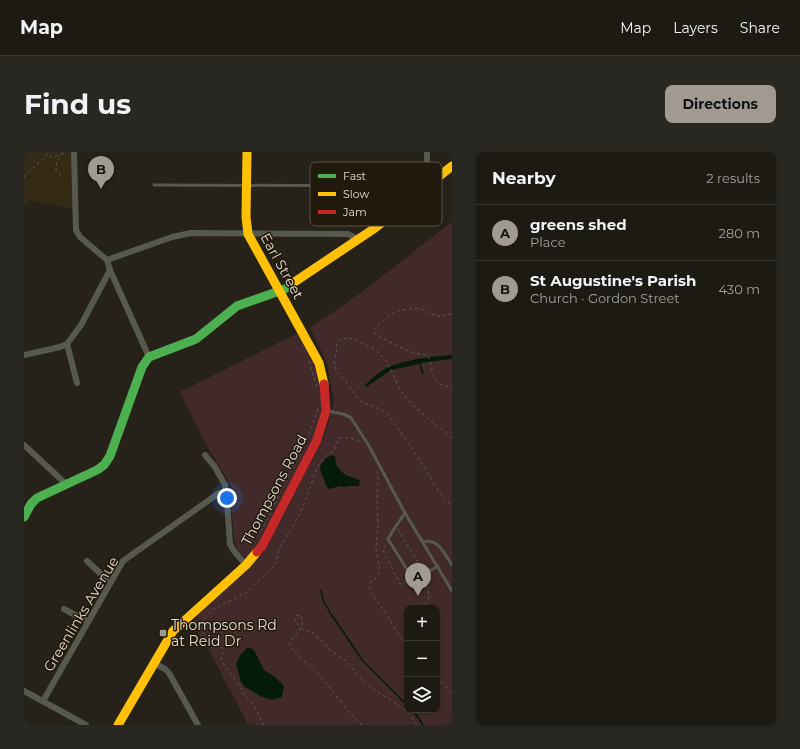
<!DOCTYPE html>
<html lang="en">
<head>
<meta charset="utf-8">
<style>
	:root { --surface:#1c1a13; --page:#292721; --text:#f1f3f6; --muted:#a0a1a0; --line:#3a3833; --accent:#a09a91 }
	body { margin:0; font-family:Montserrat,sans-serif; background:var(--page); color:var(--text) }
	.controls { position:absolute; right:12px; bottom:12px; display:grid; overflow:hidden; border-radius:8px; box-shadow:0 2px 6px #0003 }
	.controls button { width:36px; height:36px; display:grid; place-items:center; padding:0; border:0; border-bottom:1px solid var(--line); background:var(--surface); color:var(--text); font:20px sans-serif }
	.you { position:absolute; left:203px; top:346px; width:14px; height:14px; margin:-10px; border:3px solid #fff; border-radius:50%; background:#1a73e8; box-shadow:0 0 0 6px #1a73e833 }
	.badge { display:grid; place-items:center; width:26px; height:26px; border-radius:50%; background:var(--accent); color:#111; font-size:13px; font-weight:700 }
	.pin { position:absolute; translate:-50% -33px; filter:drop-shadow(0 1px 2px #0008) }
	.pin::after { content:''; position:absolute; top:21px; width:14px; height:12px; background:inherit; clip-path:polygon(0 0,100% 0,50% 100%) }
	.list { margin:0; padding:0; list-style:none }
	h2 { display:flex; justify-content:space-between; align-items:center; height:52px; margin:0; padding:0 16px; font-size:17px }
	h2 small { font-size:13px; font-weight:400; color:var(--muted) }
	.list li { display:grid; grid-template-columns:26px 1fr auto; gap:12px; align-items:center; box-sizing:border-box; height:56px; padding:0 16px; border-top:1px solid var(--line) }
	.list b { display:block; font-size:15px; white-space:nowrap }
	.list p { margin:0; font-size:13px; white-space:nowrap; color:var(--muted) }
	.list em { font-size:13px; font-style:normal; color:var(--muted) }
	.icon { flex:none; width:22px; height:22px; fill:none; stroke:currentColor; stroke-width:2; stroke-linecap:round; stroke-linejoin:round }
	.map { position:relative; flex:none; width:428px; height:573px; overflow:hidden; border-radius:8px }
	header { display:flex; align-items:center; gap:24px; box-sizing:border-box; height:56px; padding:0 20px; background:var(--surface); border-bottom:1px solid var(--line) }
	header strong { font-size:19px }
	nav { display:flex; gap:22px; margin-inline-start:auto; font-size:14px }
	.intro { display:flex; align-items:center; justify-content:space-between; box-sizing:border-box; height:96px; padding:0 24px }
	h1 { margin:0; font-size:28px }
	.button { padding:10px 18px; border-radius:8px; background:var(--accent); color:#111; font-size:14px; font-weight:700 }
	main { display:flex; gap:24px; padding:0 24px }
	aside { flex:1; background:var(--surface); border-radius:8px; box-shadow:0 2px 6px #0003 }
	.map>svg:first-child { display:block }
	.built { fill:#342a16 }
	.green { fill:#422a2b; fill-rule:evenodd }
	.water { fill:#031b08 }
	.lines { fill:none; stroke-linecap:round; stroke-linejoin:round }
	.stream { stroke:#031b08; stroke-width:1.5 }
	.path { stroke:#5c5b52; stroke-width:1; stroke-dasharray:3 3; stroke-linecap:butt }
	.lane { stroke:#58594e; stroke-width:3 }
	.street { stroke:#58594e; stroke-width:6 }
	.fast { stroke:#4caf50; stroke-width:9 }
	.slow { stroke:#ffc107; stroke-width:9 }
	.jam { stroke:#c62828; stroke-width:9 }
	.poi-dot { fill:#a09a91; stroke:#21190b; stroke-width:1.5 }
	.labels { text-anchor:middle; stroke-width:3; stroke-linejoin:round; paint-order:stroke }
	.street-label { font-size:14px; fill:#e1dbd2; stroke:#21190b }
	.poi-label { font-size:14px; fill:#e1dbd2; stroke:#21190b; text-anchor:start }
	.key { fill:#21190b; stroke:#5b5347; stroke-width:1 }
	.key-label { font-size:11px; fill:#e1dbd2 }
</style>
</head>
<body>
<header>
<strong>Map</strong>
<nav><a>Map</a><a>Layers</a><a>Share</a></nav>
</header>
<div class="intro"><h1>Find us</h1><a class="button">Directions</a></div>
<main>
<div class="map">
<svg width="428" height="573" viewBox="0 0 428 573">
	<rect width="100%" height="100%" fill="#262219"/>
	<path class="built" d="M0,0H50L51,58L6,48L0,54Z"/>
	<g class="green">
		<path d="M428,70V573H228L226,570V573H224L210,545L199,526L198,522L185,498L178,490L169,470L175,462L237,405L301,283L310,249L303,211L286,176L338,140ZM383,456H413V558H383Z"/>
		<path d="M274,181L292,214L298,248L296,265L289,289L233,395L223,406C216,402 212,396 210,388L207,343L208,335L184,296L156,240Z"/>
	</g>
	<g class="water">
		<path d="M428,203V207L403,210L367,218L345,233L342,235L341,233C347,228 353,221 361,217C378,208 408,204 428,203Z"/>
		<path d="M308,303L311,304C312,307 311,311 313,314C317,322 328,326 336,328L335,334H324L321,335L316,334L305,337L302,334C301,327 296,322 296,314L302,306Z"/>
		<path d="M223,496H227L230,498L240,518L251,525L260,534L258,545L248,548L238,545L221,535L217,530L212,512L217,502Z"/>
	</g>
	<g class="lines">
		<g class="stream">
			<path d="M395,210L399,221"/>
			<path d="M297,438L299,448L307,462L339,509L383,553"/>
			<path d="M389,558L399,573"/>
		</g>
		<g class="path">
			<path d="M37,23L32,19C32,10 33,6 41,1"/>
			<path d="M0,25L24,2L29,6L40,0"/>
			<path d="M428,162L414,164L407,162L396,156L376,158L368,162L353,174L349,179C356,186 382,199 391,201C395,202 399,202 404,204C409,212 406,225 416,232C419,234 424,234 428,237"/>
			<path d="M285,209L293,236"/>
			<path d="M428,286C414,273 396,262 384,248C365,227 372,207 342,193C338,191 333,188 328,187C322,186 316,186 312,191L313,197L310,210L312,218L321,228L331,243L336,249L358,258L365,264L393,304L416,341L428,354"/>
			<path d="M353,319L354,321L353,351L354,372L352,398L356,419L352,426L345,432L347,441L362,462L383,495"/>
			<path d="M374,377L398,418"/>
			<path d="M237,379L284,285L294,257"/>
			<path d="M362,393L359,398L376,432L385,429"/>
			<path d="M399,428C404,436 406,441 404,450L398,453L400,456"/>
			<path d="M413,525L428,541"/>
			<path d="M240,573L229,552L221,544L213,530L198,510L197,507L199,500L197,495L187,492L177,477L178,469L187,459L195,454L222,441L248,416L253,409V405L257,393L267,378L275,363L284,342L293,315L300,306L310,298L314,288L316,286C324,285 333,286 338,292"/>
			<path d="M338,573C323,560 312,543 299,527C289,514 273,507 265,491C270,482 283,475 277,464L275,463L271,464V470L280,478L289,481L294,485L305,497L321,508L336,525L349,537L373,552L384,561L393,573"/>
		</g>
		<g class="lane">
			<path d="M130,33L398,34"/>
			<path d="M304,259L319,262L326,265L329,269L345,294L381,361L428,439"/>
			<path d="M381,361L370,377L364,387L389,427L397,424L414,414"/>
			<path d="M399,390C414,385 421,403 428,413"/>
		</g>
		<g class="street">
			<path d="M50,0L52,78L56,85L83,108L86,118L125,205"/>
			<path d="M403,0V19L410,29"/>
			<path d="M83,108L148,85L167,81L324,82L334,87"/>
			<path d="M43,192L53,231"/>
			<path d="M0,203L36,195L43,192L57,173L86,118"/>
			<path d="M0,293L42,332"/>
			<path d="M181,303L191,315L201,333V339L203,349L206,392L210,399L222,413"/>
			<path d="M63,409L78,423L87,428"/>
			<path d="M40,457L64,470"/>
			<path d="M130,511L141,517L145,521L174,573"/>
			<path d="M0,539L62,573"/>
			<path d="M19,549L99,409L195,341L201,339"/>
		</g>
		<path class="fast" d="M0,365L7,352L13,346L73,318L80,313L86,304L118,215L125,205L172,187L213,154L261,137L269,131"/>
		<g class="slow">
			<path d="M223,0L222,65L224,82L295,211L300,232"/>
			<path d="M269,131L351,76L428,14"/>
			<path d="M94,573L149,479L222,413L233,400"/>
		</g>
		<path class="jam" d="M233,400L238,394L293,288L302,259L300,232"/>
	</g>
	<rect class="poi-dot" x="135" y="477" width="8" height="8" rx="2"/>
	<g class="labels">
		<g class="street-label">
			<text transform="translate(258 114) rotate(61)" y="5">Earl Street</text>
			<text transform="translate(250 338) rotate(-62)" y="5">Thompsons Road</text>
			<text transform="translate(57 462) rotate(-59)" y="5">Greenlinks Avenue</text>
		</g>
		<g class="poi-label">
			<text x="147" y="478">Thompsons Rd<tspan x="147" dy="16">at Reid Dr</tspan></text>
		</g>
	</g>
	<rect x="286" y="10" width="132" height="64" rx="6" class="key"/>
	<rect x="294" y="22" width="18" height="4" fill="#4caf50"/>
	<rect x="294" y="40" width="18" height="4" fill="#ffc107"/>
	<rect x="294" y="58" width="18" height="4" fill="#c62828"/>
	<g class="key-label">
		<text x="319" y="28">Fast</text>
		<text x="319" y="46">Slow</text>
		<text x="319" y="64">Jam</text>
	</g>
</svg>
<div class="controls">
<button>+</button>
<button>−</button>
<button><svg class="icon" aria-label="layers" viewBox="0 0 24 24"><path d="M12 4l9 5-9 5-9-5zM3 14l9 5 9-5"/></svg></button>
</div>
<div class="you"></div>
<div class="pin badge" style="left:394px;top:444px">A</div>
<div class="pin badge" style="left:77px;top:37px">B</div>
</div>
<aside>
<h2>Nearby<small>2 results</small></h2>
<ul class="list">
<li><span class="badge">A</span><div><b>greens shed</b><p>Place</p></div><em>280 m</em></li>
<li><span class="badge">B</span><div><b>St Augustine's Parish</b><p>Church · Gordon Street</p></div><em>430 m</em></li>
</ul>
</aside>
</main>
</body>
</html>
